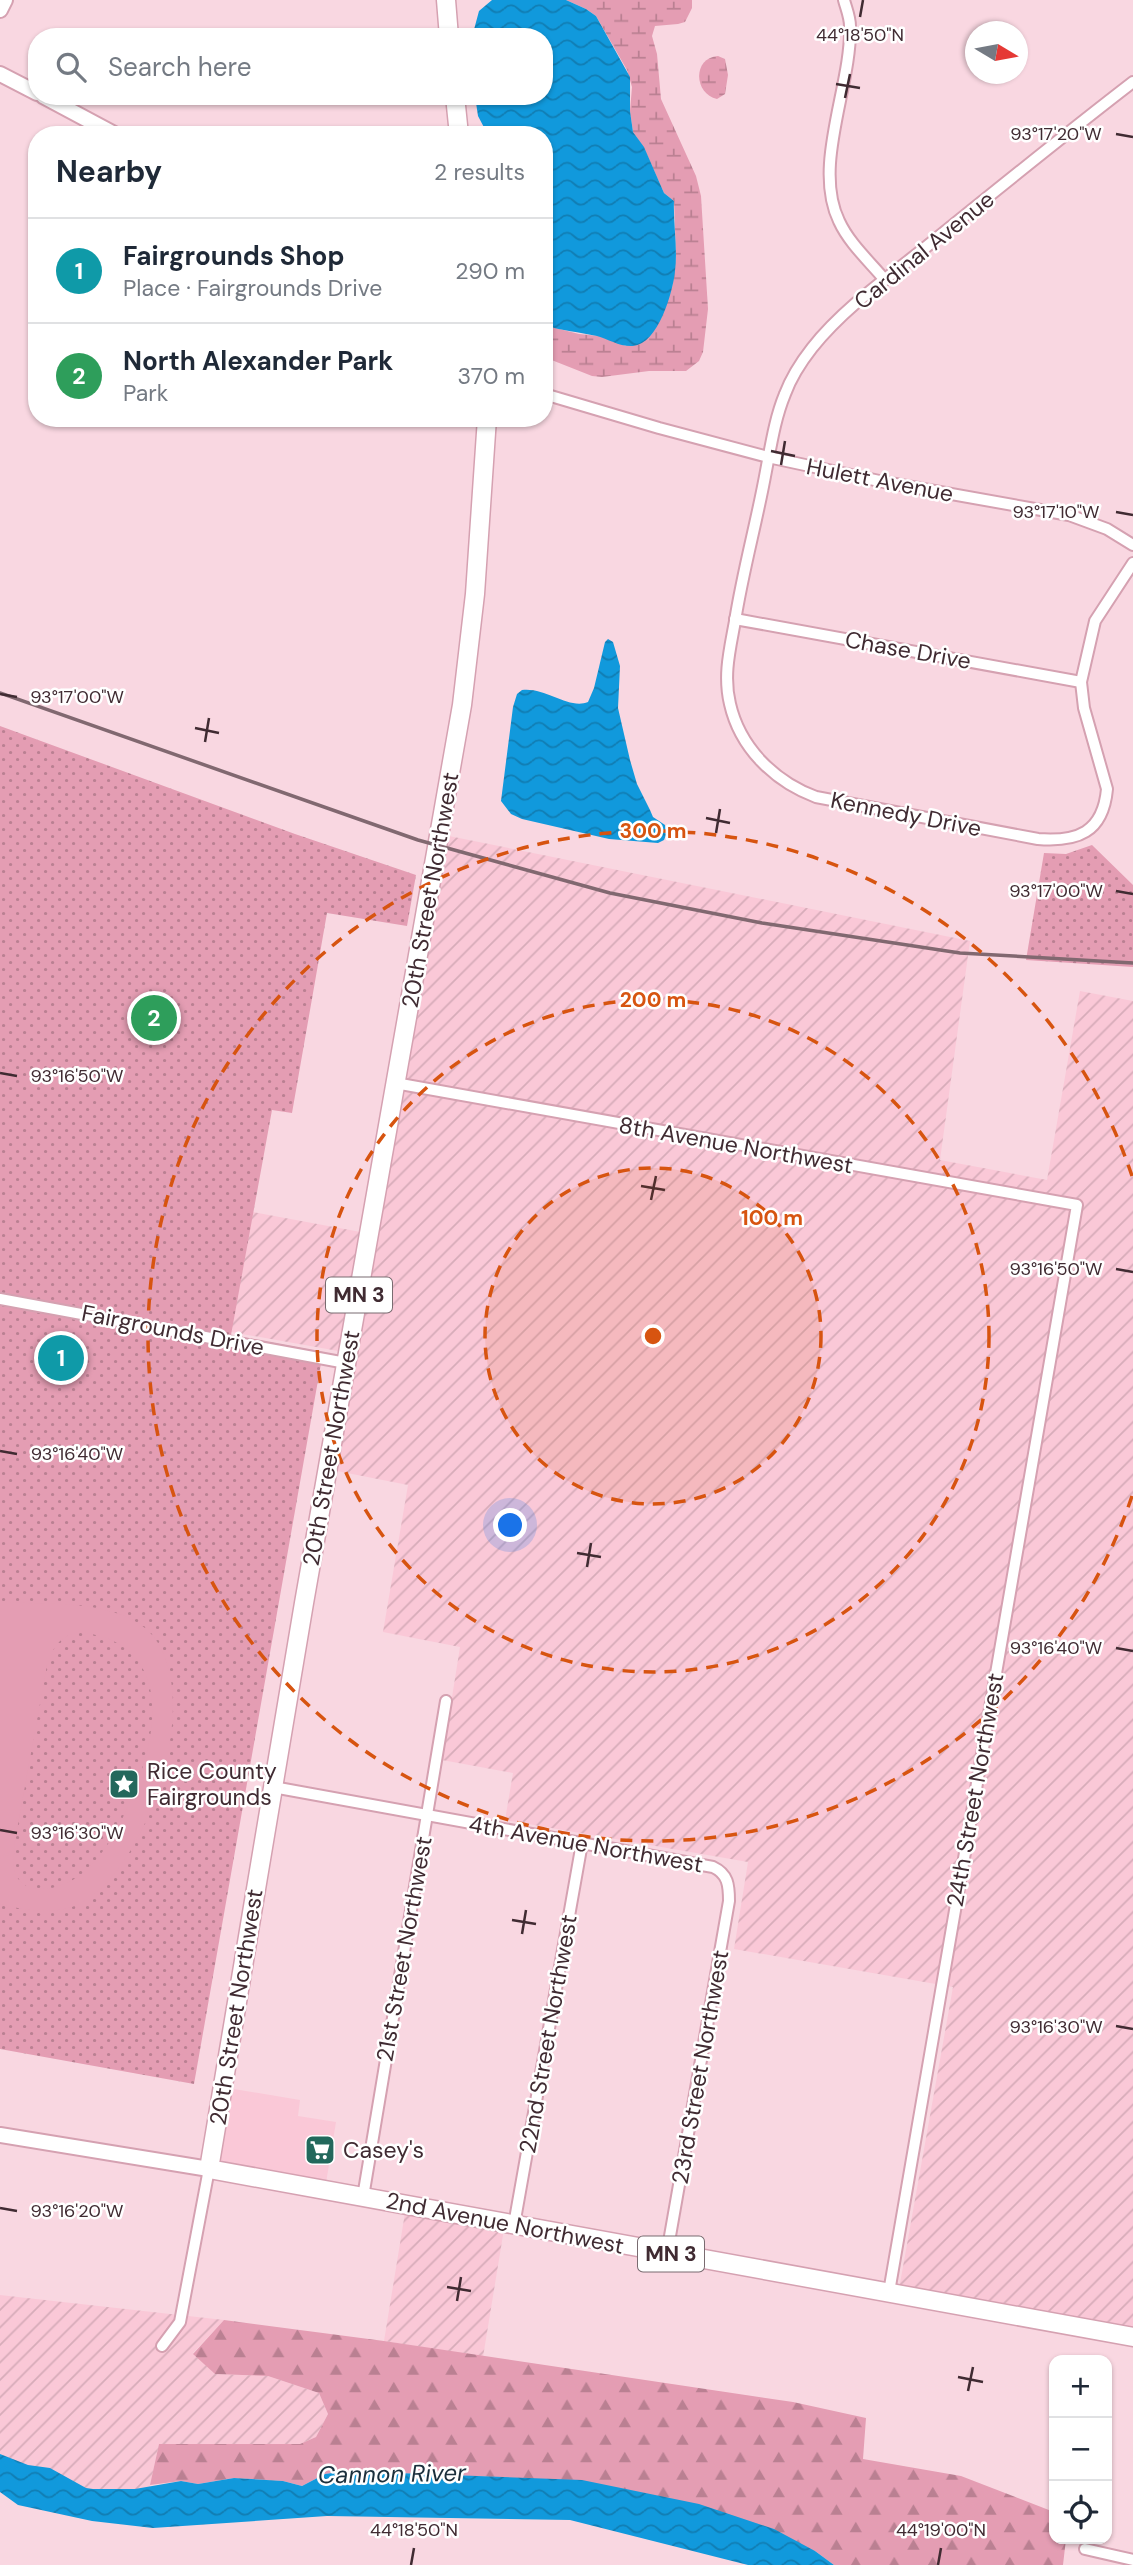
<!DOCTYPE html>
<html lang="en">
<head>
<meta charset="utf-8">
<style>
	:root { --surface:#fff; --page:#f6f6f7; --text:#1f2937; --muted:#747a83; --line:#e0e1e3; --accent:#ea580c }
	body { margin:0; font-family:"DM Sans",sans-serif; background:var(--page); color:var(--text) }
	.controls { position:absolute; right:21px; bottom:21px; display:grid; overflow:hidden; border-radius:14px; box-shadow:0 2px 5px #0004 }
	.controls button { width:63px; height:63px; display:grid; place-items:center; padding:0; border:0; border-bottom:2px solid var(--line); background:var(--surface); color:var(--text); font:35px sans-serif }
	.compass { position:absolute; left:965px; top:21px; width:63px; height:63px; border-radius:50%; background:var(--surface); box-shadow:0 2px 5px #0004; rotate:100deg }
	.you { position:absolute; left:511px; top:1526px; width:24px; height:24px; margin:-18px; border:5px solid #fff; border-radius:50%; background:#1a73e8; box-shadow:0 0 0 10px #1a73e833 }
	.badge { display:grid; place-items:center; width:46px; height:46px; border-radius:50%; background:var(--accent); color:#fff; font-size:23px; font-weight:700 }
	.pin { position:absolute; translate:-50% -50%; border:4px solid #fff; box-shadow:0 2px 7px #0006 }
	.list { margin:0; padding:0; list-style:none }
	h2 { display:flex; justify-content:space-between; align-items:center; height:91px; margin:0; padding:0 28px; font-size:30px }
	h2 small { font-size:23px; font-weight:400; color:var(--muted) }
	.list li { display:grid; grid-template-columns:46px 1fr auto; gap:21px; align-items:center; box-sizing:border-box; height:105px; padding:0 28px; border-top:2px solid var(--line) }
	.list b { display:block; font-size:26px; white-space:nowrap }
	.list p { margin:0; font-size:23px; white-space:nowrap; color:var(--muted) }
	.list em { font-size:23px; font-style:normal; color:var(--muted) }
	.icon { flex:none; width:38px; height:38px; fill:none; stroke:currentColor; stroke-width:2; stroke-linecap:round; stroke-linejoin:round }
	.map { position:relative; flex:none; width:1133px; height:2565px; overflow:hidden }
	.search { position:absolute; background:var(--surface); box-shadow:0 2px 5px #0004; left:28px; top:28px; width:525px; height:77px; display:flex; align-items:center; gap:18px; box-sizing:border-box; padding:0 24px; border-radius:28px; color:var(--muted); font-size:26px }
	.panel { position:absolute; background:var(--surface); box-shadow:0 2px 5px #0004; left:28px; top:126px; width:525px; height:301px; border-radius:28px }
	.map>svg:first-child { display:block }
	.built { fill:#fac8d7 }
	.industrial { fill:url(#industrial-furrows) }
	.grass { fill:url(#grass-dots) }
	.forest { fill:url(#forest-firs) }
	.wetland { fill:url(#wetland-marsh) }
	.pitch { fill:#e49db3; fill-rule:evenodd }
	.water { fill:url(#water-waves) }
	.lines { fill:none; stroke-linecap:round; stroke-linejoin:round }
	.minor-casing { stroke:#d5a1b1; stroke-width:14 }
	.tertiary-casing { stroke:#d5a1b1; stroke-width:18 }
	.trunk-casing { stroke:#d5a1b1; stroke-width:21 }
	.minor { stroke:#fff; stroke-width:10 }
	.tertiary { stroke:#fff; stroke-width:14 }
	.trunk { stroke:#fff; stroke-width:18 }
	.rail { stroke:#816870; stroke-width:3.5 }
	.ticks { fill:none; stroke:#402b32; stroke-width:2.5 }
	.ring { fill:none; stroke:#d75410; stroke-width:3.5; stroke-dasharray:12 9 }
	.labels { text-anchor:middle; stroke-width:5; stroke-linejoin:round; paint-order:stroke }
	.shield { fill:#fff; stroke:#796b70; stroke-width:2 }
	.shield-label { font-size:21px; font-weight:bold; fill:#402b32 }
	.street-label { font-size:23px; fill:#402b32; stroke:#fff }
	.poi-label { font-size:23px; fill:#402b32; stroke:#fff; text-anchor:start }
	.water-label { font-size:24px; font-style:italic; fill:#1b2f3c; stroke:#fff }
	.ticks-label { font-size:18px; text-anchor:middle; fill:#402b32; stroke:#fff; stroke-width:5; stroke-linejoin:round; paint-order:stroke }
	.centre { fill:#d75410; stroke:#fff; stroke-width:3.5 }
	.ring-label { font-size:21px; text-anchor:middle; font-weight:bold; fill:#d75410; stroke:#fff; stroke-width:5; stroke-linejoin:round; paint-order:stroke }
</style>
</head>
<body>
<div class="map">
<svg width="1133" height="2565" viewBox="0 0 1133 2565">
	<defs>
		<pattern id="industrial-furrows" width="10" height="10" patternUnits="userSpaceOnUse" patternTransform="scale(1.75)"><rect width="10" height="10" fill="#fac8d7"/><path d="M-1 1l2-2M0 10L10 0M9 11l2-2" fill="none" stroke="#d7acb9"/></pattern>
		<pattern id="grass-dots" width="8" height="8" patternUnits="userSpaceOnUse" patternTransform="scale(1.75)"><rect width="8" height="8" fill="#e49db3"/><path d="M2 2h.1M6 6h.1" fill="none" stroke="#ba8092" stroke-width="1.8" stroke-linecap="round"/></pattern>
		<pattern id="forest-firs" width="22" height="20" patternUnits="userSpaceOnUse" patternTransform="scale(1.75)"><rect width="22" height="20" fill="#e49db3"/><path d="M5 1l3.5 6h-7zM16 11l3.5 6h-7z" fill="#ba8092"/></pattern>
		<pattern id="wetland-marsh" width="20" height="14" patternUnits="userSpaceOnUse" patternTransform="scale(1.75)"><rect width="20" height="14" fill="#e49db3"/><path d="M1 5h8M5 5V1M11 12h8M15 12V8" fill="none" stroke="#ba8092"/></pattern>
		<pattern id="water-waves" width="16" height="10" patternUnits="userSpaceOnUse" patternTransform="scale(1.75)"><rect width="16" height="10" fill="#1199dc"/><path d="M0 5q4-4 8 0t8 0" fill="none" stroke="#117db3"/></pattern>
	</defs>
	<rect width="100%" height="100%" fill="#f9d7e1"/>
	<path class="built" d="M228,2088L300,2100L298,2116L336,2122L324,2195L215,2175Z"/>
	<g class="industrial">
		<path d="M449,836L970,941L940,1160L1047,1180L1080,991L1133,1001V2332L899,2289L953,1987L734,1949L748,1862L505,1820L513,1773L442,1760L460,1647L383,1632L408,1485L337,1471Z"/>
		<path d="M253,1212L366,1233L344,1352L231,1332Z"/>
		<path d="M405,2213L504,2229L483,2357L384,2341Z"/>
		<path d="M0,2295L224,2320L193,2353L215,2374L268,2376L319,2393L328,2414L316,2437L300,2444H159L147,2500L52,2486L0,2461Z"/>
	</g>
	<g class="grass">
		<path d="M0,726L295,834L416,875L407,926L327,913L292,1113L272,1110L231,1335L323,1352L194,2084L0,2049Z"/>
		<path d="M1092,845L1133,885V967L1026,960L1044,853L1066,854Z"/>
	</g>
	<path class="forest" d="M224,2320L384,2341L793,2402L866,2418L863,2459L961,2476L1054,2512V2539H1066L1063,2565H834L815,2551L496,2477L346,2471L325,2474L302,2486L283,2481L234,2478L198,2484L181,2481L150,2485L159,2444H300L316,2437L328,2414L319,2393L268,2376L215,2374L193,2354Z"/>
	<g class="wetland">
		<path d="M566,0H692V8L685,22L678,24L655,26L652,36L657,54L661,99L696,176L701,196L708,309L703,352L699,361L686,371H649L602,377L592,376L544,357V325L579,334L599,336L626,346L672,288L676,256L674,201L664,193L644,148L633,132L630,111L632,87L627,70L596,16L586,9Z"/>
		<path d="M718,56L725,59L728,75L725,94L717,99C694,94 692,58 718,56Z"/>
	</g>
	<path class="pitch" d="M0,1602C43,1605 110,1599 145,1628C210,1683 150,1865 83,1902C57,1916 27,1911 0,1904ZM80,1632C171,1643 160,1728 134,1791C123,1820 108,1851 84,1872C68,1887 26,1901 15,1873C12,1863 15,1851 15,1841L47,1665C54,1646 59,1636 80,1632Z"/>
	<g class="water">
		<path d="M492,0H566L586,9L596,16L630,77V111L633,132L644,147L664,193L674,201C673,223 678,249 675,271C673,292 658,344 633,346C620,347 608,339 597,336C579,332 562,331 544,325V135H488L478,116L475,96H544V37H472L479,11Z"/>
		<path d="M608,639L613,642L620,666L618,708L630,760L637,784L650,810L653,817L665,825L666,835L664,840L658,843L609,839L522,819L511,814L501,801L513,707L517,694L522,690C546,687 569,710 588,702L594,688L605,642Z"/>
		<path d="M0,2454L28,2465L50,2468L86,2488L93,2489H135L181,2481L198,2484L234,2478L283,2481L302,2486L325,2474L346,2471L582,2480L699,2504L774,2529L815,2551L834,2565H748L570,2520L327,2516L153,2528L92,2521L18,2505L0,2492Z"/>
	</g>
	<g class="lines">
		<g class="minor-casing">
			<g id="minor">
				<path d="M844,0C846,8 850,17 850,26C852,86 812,165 839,221C849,243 869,261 885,280"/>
				<path d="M1133,82C1063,136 995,191 926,247C887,278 843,309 812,348C801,362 791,378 785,394C775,418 771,445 766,471C757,521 743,570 735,621C730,649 723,675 730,704C740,748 775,782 816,797L1038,839C1077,842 1103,833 1107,789L1084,708L1081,682L1095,621L1133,563"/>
				<path d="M544,394L659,428L768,457L884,482L1069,515L1107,529L1133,545"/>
				<path d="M735,619L1081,682"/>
				<path d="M395,1083L1077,1205L889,2292"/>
				<path d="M0,1299L346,1363"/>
				<path d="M273,1787L713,1867C728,1874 729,1885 729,1901L667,2253"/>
				<path d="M363,2197L446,1701"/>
				<path d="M514,2225L582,1843"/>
				<path d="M162,2346L180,2322L209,2169"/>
				<path d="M1085,2549L1133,2560"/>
			</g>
		</g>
		<g class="tertiary-casing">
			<g id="tertiary">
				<path d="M0,10L5,0"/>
				<path d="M0,74L37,93"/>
				<path d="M43,96L116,135"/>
				<path d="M0,2135L209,2169"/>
			</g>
		</g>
		<g class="trunk-casing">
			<g id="trunk">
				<path d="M446,0L449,37"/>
				<path d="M455,96L459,135"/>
				<path d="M487,418L475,594L462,705L304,1603L209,2169L1133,2337"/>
			</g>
		</g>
		<use href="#minor" class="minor"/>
		<use href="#tertiary" class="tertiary"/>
		<use href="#trunk" class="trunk"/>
		<path class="rail" d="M0,693L418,840L610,893L762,923L960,953L1133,963"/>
	</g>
	<path class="ticks" d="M860,17L863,0M836,84L860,88M845,98L850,74M1116,134L1133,137M771,451L795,456M781,465L785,441M1116,512L1133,515M0,694L17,697M195,728L219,733M205,742L209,718M706,818L730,823M716,833L720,809M1116,891L1133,894M0,1073L17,1076M641,1186L665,1190M651,1200L656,1176M1116,1269L1133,1272M0,1451L17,1454M577,1553L601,1557M587,1567L591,1543M1116,1648L1133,1651M0,1830L17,1833M512,1920L536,1924M522,1934L526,1910M1116,2026L1133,2029M0,2208L17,2211M447,2287L471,2291M457,2301L461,2277M958,2377L983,2382M968,2391L973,2367M411,2565L414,2548M938,2565L941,2548"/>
	<circle cx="653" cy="1336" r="168" fill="#d75410" fill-opacity=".12"/>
	<g class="ring">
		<circle cx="653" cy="1336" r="168"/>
		<circle cx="653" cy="1336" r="336"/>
		<path d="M1132 1496A505 505 0 1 1 1132 1176"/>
	</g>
	<defs>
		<g id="sight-square" transform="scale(1.575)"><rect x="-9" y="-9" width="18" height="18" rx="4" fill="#23685c" stroke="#fff"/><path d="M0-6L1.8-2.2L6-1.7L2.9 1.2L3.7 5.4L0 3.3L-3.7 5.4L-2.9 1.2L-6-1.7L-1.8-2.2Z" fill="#fff"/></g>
		<g id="supermarket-square" transform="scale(1.575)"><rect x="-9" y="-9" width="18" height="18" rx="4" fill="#23685c" stroke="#fff"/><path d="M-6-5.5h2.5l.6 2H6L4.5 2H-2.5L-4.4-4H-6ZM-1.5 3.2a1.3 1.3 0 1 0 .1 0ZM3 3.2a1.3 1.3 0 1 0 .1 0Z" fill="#fff"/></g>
	</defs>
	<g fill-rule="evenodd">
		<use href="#sight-square" x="124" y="1784"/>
		<use href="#supermarket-square" x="320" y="2150"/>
	</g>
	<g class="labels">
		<g class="shield">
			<rect x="326" y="1277.5" width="66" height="35" rx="5"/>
			<rect x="638" y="2236.5" width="66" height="35" rx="5"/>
		</g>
		<g class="shield-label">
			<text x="359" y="1302">MN 3</text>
			<text x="671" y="2261">MN 3</text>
		</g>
		<g class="street-label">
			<text transform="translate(924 250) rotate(-39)" y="8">Cardinal Avenue</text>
			<text transform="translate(880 480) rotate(11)" y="8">Hulett Avenue</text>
			<text transform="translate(908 650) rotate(10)" y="8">Chase Drive</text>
			<text transform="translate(906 814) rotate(11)" y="8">Kennedy Drive</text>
			<text transform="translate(430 890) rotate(-80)" y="8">20th Street Northwest</text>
			<text transform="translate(736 1145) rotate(10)" y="8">8th Avenue Northwest</text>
			<text transform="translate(173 1330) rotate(11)" y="8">Fairgrounds Drive</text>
			<text transform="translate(331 1448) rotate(-80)" y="8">20th Street Northwest</text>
			<text transform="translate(975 1790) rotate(-80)" y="8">24th Street Northwest</text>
			<text transform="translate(586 1844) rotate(10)" y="8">4th Avenue Northwest</text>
			<text transform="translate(404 1949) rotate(-80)" y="8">21st Street Northwest</text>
			<text transform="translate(236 2007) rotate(-81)" y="8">20th Street Northwest</text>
			<text transform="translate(548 2034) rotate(-80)" y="8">22nd Street Northwest</text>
			<text transform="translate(700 2067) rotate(-80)" y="8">23rd Street Northwest</text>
			<text transform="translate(505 2223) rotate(11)" y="8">2nd Avenue Northwest</text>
		</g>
		<g class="poi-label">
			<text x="147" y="1779">Rice County<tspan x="147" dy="26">Fairgrounds</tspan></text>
			<text x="343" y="2158">Casey's</text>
		</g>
		<g class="water-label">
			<text transform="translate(392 2474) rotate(-1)" y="8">Cannon River</text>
		</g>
	</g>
	<g class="ticks-label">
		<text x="860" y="41">44°18'50"N</text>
		<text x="1056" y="140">93°17'20"W</text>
		<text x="1056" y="518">93°17'10"W</text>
		<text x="77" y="703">93°17'00"W</text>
		<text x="1056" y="897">93°17'00"W</text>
		<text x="77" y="1082">93°16'50"W</text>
		<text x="1056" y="1275">93°16'50"W</text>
		<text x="77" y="1460">93°16'40"W</text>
		<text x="1056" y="1654">93°16'40"W</text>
		<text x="77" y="1839">93°16'30"W</text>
		<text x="1056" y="2033">93°16'30"W</text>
		<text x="77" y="2217">93°16'20"W</text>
		<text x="414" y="2536">44°18'50"N</text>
		<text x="941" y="2536">44°19'00"N</text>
	</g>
	<circle cx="653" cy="1336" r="10" class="centre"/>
	<g class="ring-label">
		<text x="653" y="838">300 m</text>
		<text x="653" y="1007">200 m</text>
		<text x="772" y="1225">100 m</text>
	</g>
</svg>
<div class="controls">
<button>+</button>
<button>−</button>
<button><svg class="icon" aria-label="locate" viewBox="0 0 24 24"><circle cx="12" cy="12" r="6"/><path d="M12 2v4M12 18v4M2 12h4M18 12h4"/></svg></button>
</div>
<svg class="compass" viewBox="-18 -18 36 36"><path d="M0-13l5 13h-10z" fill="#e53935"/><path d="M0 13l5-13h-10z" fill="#747a83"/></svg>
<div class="you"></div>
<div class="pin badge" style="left:61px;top:1358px;background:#0f9aa8">1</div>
<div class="pin badge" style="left:154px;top:1018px;background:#2e9e5b">2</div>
<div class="search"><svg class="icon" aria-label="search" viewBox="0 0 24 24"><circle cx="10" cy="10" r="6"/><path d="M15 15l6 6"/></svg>Search here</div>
<section class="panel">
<h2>Nearby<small>2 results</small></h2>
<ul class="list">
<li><span class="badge" style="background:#0f9aa8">1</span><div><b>Fairgrounds Shop</b><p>Place · Fairgrounds Drive</p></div><em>290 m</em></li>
<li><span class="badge" style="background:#2e9e5b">2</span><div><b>North Alexander Park</b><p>Park</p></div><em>370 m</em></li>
</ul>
</section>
</div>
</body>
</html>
